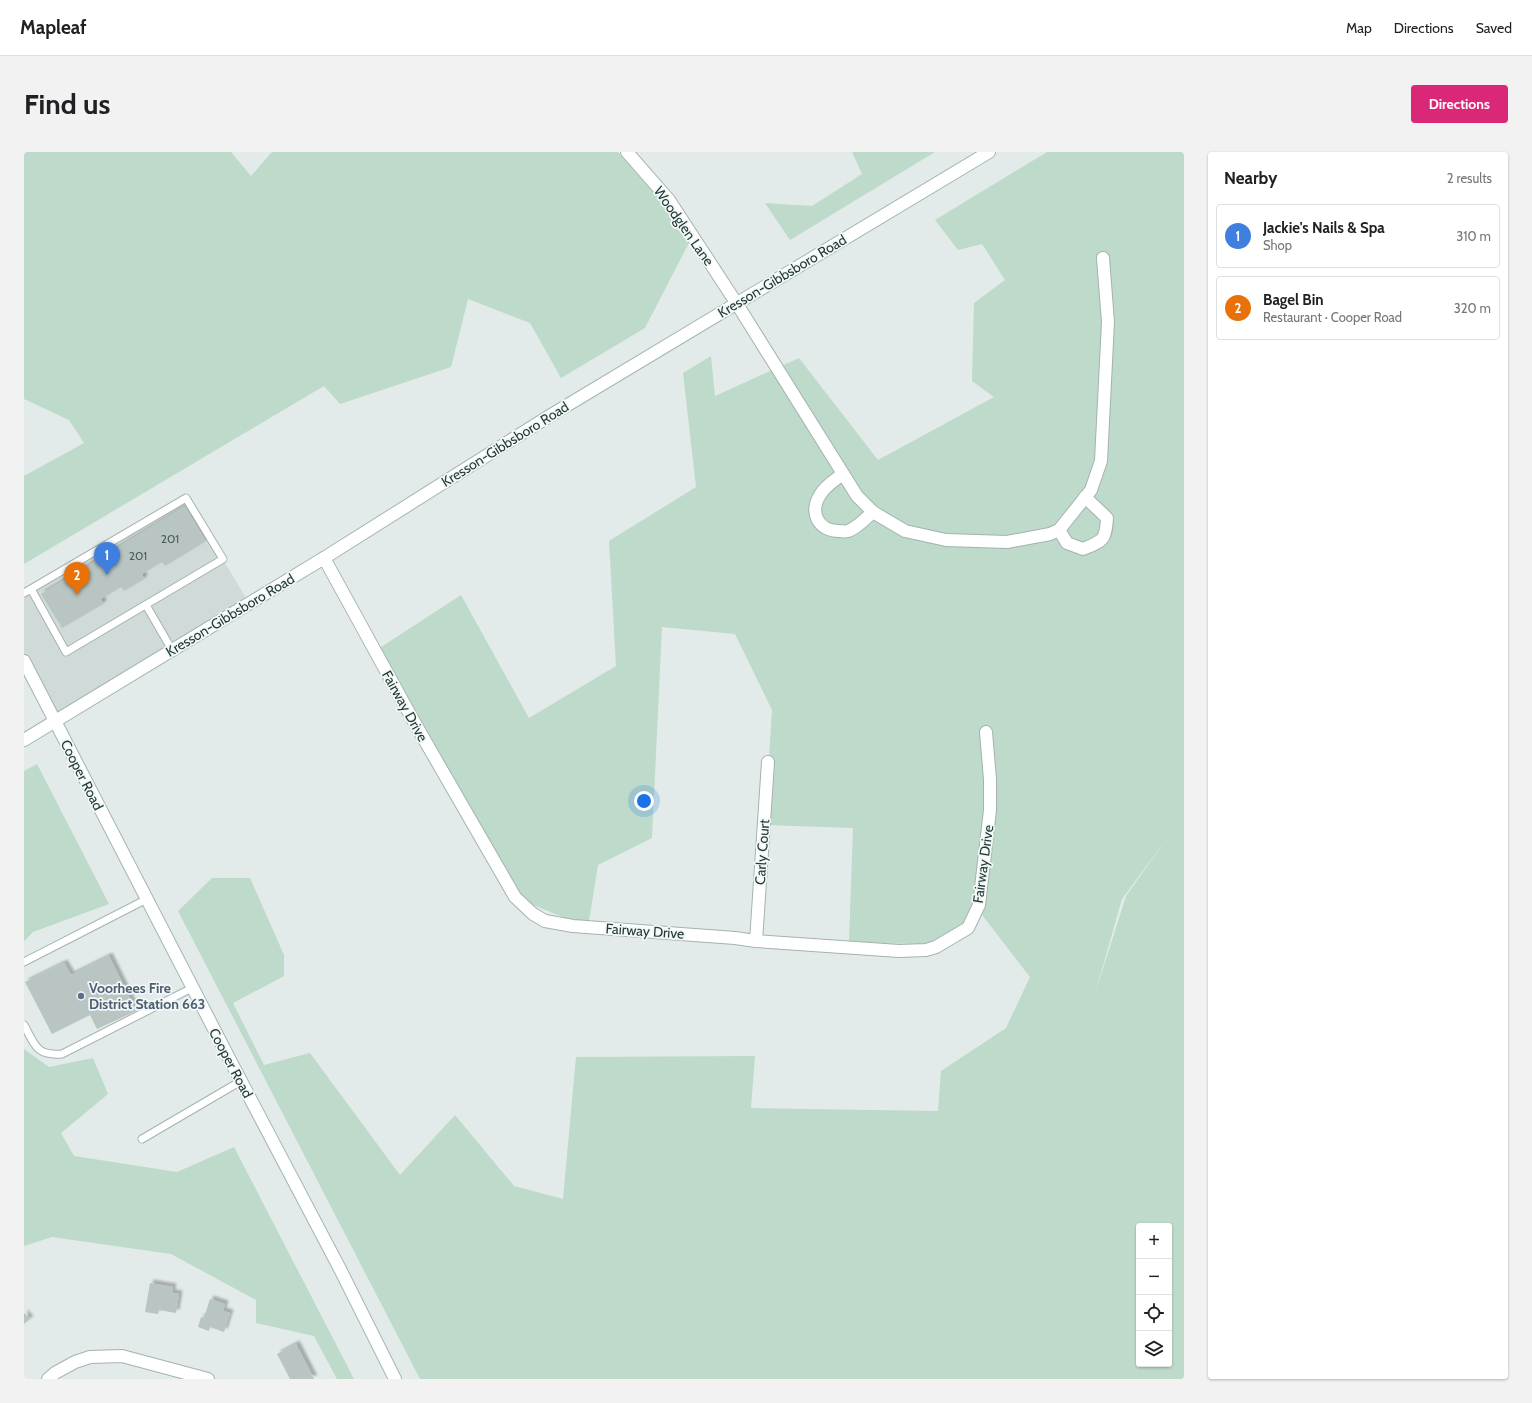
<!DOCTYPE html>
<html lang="en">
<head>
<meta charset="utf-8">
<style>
	:root { --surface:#fff; --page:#f2f2f2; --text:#202124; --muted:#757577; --line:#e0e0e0; --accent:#db2777 }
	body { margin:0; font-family:Cabin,sans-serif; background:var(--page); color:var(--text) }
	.controls { position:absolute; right:12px; bottom:12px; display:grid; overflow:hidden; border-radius:4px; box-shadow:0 1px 3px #0004 }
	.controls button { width:36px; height:36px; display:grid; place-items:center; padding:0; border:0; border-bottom:1px solid var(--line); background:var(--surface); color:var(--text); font:20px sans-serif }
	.you { position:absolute; left:620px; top:649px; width:14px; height:14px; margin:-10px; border:3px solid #fff; border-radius:50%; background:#1a73e8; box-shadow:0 0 0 6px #1a73e833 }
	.badge { display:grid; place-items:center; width:26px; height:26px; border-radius:50%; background:var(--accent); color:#fff; font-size:13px; font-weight:700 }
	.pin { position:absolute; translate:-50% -33px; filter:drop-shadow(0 1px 2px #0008) }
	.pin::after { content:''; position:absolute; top:21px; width:14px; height:12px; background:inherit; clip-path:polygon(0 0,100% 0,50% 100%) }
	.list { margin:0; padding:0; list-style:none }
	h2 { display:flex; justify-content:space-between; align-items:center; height:52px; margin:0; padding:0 16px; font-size:17px }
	h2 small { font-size:13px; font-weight:400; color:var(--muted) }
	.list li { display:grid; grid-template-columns:26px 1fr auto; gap:12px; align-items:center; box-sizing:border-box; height:64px; margin:0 8px 8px; padding:0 8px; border:1px solid var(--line); border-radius:4px }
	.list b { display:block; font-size:15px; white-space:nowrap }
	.list p { margin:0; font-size:13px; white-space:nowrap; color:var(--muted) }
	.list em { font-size:13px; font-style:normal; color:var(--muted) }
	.icon { flex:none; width:22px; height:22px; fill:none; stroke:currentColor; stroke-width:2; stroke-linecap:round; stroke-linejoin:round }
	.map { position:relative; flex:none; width:1160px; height:1227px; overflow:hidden; border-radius:4px }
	header { display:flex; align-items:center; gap:24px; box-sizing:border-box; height:56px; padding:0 20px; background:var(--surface); border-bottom:1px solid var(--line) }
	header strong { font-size:19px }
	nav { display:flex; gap:22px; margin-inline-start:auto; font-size:14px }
	.intro { display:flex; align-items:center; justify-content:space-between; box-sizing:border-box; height:96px; padding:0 24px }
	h1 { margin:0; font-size:28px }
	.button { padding:10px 18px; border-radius:4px; background:var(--accent); color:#fff; font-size:14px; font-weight:700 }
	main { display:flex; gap:24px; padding:0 24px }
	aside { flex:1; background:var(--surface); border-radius:4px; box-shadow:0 1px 3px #0004 }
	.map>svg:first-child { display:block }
	.built { fill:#d0dad8 }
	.green { fill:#bddacb; fill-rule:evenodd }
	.building { fill:#b8c5c2; filter:url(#shadow) }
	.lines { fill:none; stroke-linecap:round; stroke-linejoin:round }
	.lane-casing { stroke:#a5b2b1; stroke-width:9 }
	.street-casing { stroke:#a5b2b1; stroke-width:14 }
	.secondary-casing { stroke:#a2b5b3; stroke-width:14 }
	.lane { stroke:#fff; stroke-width:7 }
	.street { stroke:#fff; stroke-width:12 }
	.secondary { stroke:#fff; stroke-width:12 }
	.service-dot { fill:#5c6f8a; stroke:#f2f8f6; stroke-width:1.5 }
	.labels { text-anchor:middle; stroke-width:3.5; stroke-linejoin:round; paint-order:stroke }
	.number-label { font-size:12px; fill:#495d5b }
	.street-label { font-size:14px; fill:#243a39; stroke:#f2f8f6 }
	.service-label { font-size:14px; font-weight:bold; fill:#4e5e75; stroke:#f2f8f6; text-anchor:start }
</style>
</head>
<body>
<header>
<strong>Mapleaf</strong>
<nav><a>Map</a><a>Directions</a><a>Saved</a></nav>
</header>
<div class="intro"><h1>Find us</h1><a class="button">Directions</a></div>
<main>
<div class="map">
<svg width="1160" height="1227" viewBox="0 0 1160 1227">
	<defs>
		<filter id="shadow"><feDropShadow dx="3.5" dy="-3.5" stdDeviation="1" flood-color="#0004"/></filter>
	</defs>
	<rect width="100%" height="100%" fill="#e2ebe9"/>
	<path class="built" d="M162,346L225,451L31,569L0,509V441Z"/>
	<g class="green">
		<path d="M0,0H207L227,24L248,0H594L669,83L621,176L537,226L506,171L444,147L427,215L316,252L300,234L0,412V324L60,291L45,268L0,247Z"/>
		<path d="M828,0H911L766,88L741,51L788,54L838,22Z"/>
		<path d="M1023,0H1160V1227H396L154,759L188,726H226L260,803V824L209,851L240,913L286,901L376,1023L431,963L490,1034L539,1047L552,905L731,904L727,956L914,959L917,919L982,876L1006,825L955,759L914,792L825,791L829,676L741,673L748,558L711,482L638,475L628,686L574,713L564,775L489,745L351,499L437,443L505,566L592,514L585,389L672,335L659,221L687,204L691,244L775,206L854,308L970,245L948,229L950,151L981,128L958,92L934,98L911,68ZM1144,685L1102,744L1071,842L1098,747ZM1115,1074H1145V1212H1115Z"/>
		<path d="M13,612L85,752L9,780L0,789V619Z"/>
		<path d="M0,897L25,915L69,906L84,942L37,981L50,1004L153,1020L210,995L330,1227H313L290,1184L232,1171V1148L147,1102L28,1085L0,1094Z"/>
	</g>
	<g class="building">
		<path d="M161,354L182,389L141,414L138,410L118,422L120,427L100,439L97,435L77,447L79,452L38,476L17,442Z"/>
		<path d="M85,804L112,859L73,877L66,863L28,882L1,830L40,811L47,823Z"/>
		<path d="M126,1131L149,1135L148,1141L155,1142L152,1161L135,1158L134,1162L121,1160Z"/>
		<path d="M186,1147L201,1152L199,1159L206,1161L200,1180L186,1175L185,1179L174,1175L177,1165L180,1166Z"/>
		<path d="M0,1161L6,1167L0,1172Z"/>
		<path d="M272,1192L290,1227H266L253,1202Z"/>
	</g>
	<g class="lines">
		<g class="lane-casing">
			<g id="lane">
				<path d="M0,441L162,346L199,407L42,500L7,437"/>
				<path d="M122,453L148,498"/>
				<path d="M0,810L123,747"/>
				<path d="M0,873C11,893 12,904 38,902L168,836"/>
				<path d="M118,987L217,929"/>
			</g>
		</g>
		<g class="street-casing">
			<g id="street">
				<path d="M603,0L645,48L713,152L833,344L849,360L881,379L922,388L983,390L1026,382L1035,378L1067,338L1077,309L1084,170L1079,106"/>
				<path d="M819,322C811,328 801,334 796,343C785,360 794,379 815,379C818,379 822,380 824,379C833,376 842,366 849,360"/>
				<path d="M1035,378L1043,391L1059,397C1079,389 1082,388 1083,366L1061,345"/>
				<path d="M300,406L389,568L491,745L509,762L521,769L549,774L711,786L732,789L875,799L902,798L912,795L944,776L955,753L966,658V627L962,580"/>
				<path d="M732,789L744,610"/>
				<path d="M24,1227L31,1221L51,1210L66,1205L98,1204L184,1227"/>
			</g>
		</g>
		<g class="secondary-casing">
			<g id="secondary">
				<path d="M0,509L207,910L316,1117L371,1227"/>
				<path d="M0,588L300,406L527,263L965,0"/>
			</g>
		</g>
		<use href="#lane" class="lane"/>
		<use href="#street" class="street"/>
		<use href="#secondary" class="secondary"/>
	</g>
	<circle class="service-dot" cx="57" cy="844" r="4"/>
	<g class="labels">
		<g class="number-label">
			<text x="146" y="391">201</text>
			<text x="114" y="408">201</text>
		</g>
		<g class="street-label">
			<text transform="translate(660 74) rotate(55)" y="5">Woodglen Lane</text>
			<text transform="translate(758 124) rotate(-31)" y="5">Kresson-Gibbsboro Road</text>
			<text transform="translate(481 292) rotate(-32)" y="5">Kresson-Gibbsboro Road</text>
			<text transform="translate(206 463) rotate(-31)" y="5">Kresson-Gibbsboro Road</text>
			<text transform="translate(381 554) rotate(61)" y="5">Fairway Drive</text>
			<text transform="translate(58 623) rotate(63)" y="5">Cooper Road</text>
			<text transform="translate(738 700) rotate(-86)" y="5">Carly Court</text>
			<text transform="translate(959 712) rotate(-82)" y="5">Fairway Drive</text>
			<text transform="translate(621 779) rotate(4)" y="5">Fairway Drive</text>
			<text transform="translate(207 911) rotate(62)" y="5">Cooper Road</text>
		</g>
		<g class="service-label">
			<text x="65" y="841">Voorhees Fire<tspan x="65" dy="16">District Station 663</tspan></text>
		</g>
	</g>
</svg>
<div class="controls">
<button>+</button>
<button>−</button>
<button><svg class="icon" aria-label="locate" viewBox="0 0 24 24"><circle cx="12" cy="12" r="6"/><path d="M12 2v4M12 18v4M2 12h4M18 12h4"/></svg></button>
<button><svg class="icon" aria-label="layers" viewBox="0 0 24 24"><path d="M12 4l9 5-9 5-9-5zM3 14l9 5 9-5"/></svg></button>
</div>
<div class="you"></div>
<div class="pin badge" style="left:83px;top:423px;background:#3f7fe0">1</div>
<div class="pin badge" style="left:53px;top:443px;background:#e8710a">2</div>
</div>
<aside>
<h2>Nearby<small>2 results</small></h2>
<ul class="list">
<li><span class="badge" style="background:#3f7fe0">1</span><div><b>Jackie's Nails &amp; Spa</b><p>Shop</p></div><em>310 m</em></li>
<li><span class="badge" style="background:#e8710a">2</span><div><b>Bagel Bin</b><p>Restaurant · Cooper Road</p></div><em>320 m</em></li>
</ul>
</aside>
</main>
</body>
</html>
